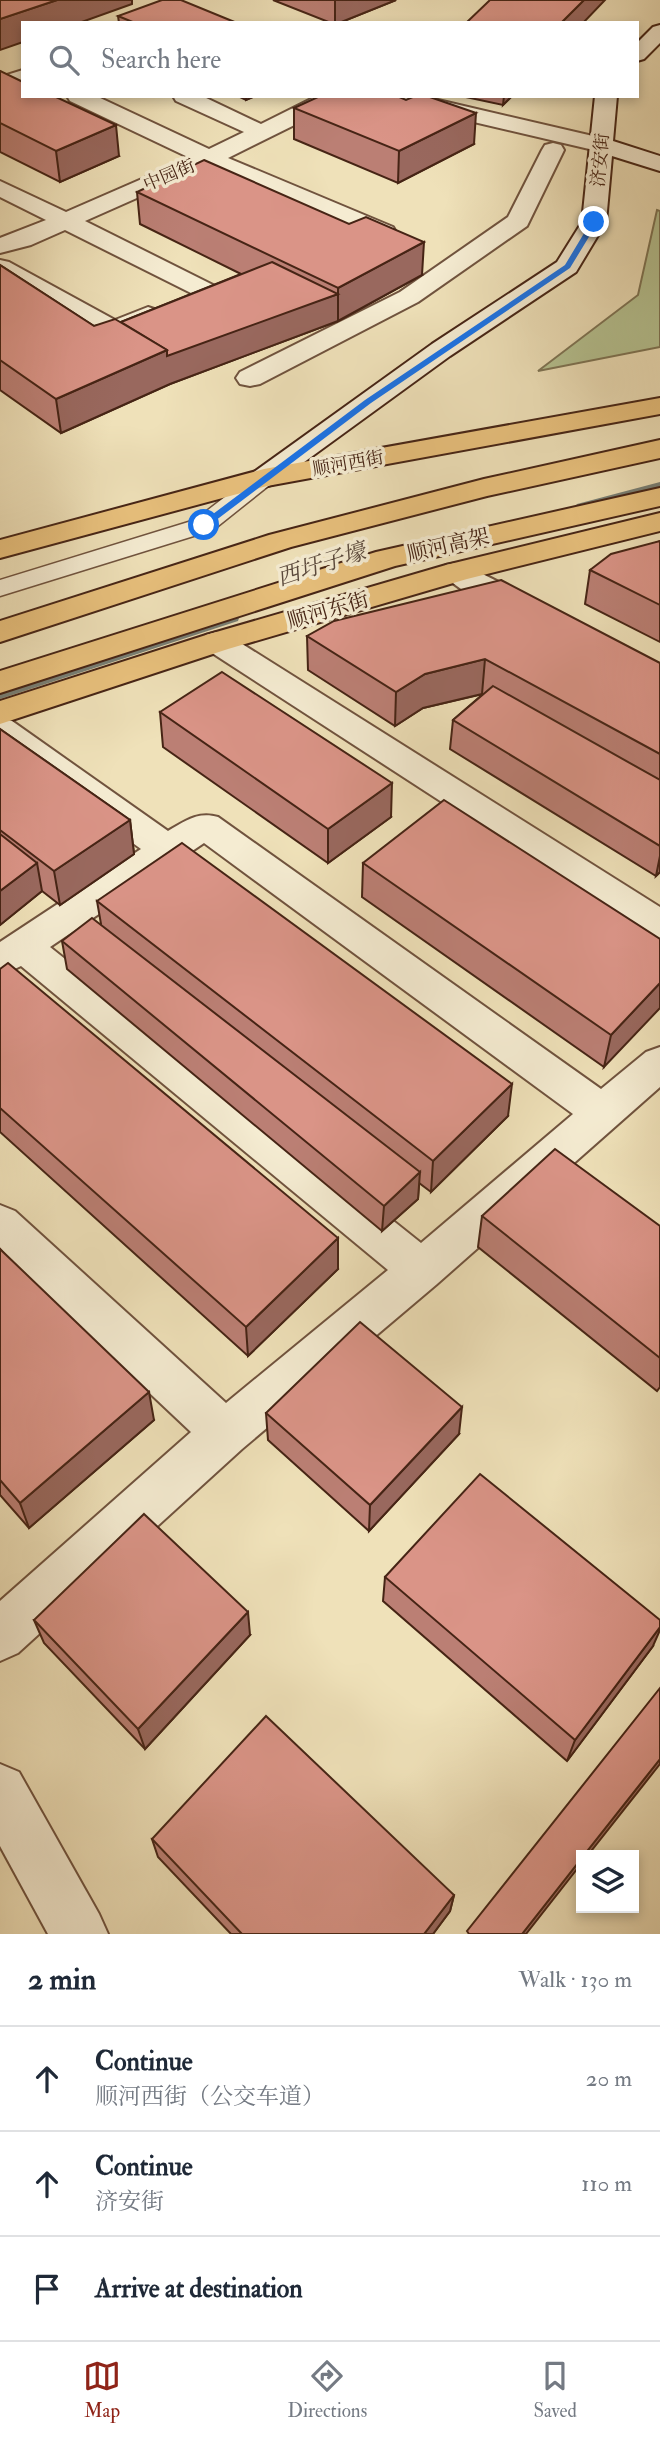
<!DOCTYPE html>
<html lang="en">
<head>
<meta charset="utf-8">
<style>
	:root { --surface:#fff; --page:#f2f2f3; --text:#1f2937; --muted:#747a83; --line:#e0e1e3; --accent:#8f2418 }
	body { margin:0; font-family:"IM FELL Double Pica","Noto Serif SC",serif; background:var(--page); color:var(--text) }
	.controls { position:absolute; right:21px; bottom:21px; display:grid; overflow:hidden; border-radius:0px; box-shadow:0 4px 10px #0003 }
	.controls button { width:63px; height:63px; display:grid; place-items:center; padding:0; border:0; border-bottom:2px solid var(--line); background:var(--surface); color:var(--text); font:35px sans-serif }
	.stop { position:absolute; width:21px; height:21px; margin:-16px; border:5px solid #1a73e8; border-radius:50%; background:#fff }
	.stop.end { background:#1a73e8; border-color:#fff; box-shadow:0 2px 7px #0008 }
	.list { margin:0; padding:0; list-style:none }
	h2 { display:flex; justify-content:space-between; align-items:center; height:91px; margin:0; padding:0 28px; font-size:30px }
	h2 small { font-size:23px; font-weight:400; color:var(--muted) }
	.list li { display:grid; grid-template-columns:46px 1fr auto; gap:21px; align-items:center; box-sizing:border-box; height:105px; padding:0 28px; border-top:2px solid var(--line) }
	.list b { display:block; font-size:26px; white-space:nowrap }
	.list p { margin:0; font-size:23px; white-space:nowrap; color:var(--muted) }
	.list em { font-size:23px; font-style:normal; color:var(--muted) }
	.icon { flex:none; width:38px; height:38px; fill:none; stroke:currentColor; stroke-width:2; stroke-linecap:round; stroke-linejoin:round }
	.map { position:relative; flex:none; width:660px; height:1934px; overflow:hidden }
	.search { position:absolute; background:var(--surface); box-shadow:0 4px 10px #0003; left:21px; right:21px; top:21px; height:77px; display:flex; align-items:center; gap:18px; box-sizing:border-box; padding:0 24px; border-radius:0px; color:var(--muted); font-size:26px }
	.sheet { height:406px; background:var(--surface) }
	nav { display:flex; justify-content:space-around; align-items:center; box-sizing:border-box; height:98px; border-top:2px solid var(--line); background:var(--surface); font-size:19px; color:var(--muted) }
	nav a { display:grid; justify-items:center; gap:4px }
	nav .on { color:var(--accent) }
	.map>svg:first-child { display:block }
	.green { fill:#b6c392; stroke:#7e7454; stroke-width:2 }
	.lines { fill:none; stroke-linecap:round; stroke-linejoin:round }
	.stream { fill:#787f75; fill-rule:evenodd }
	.service-casing { stroke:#70533e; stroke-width:3 }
	.minor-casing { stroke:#70533e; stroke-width:4 }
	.secondary-casing { stroke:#462415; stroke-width:4 }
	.primary-casing { stroke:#462415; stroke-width:4 }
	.trunk-casing { stroke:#462415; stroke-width:4 }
	.service { fill:#f5ecd2; fill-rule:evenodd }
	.minor { fill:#f5ecd2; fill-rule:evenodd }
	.secondary { fill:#f5ecd2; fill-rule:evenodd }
	.primary { fill:#e8c07c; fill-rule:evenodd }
	.trunk { fill:#e8c07c; fill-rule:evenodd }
	.wall { fill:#bb7f74; stroke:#462415; stroke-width:2 }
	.shaded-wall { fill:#99685e; stroke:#462415; stroke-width:2 }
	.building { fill:#da9487; stroke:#462415; stroke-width:2 }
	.route { fill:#1a73e8 }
	.labels { text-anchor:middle; stroke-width:7; stroke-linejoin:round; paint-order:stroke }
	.far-street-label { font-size:18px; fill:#462415; stroke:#f5ecd2 }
	.street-label { font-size:21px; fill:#462415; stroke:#f5ecd2 }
	.water-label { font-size:23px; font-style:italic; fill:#5b4a3d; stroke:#f5ecd2 }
</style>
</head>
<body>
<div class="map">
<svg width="660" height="1934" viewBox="0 0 660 1934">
	<rect width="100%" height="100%" fill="#efe1b9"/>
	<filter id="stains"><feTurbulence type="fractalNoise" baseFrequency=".00286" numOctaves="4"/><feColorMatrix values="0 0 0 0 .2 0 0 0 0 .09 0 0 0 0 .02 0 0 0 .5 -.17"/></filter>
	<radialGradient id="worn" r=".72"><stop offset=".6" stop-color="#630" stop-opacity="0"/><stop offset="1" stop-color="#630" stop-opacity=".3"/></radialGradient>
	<path class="green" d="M657,210L660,211V347L538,371L638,295Z"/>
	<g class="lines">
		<g class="stream">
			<path d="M660,482V490L581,511L575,507L577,504Z"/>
			<path d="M233,614L239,618L238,621L0,699V690Z"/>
		</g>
		<g class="service-casing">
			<path id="service" d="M264,471L272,473L276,478L272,483L213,530L0,596V580L195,520L256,473Z"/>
		</g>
		<g class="minor-casing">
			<g id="minor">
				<path d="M23,70V83L0,90V77Z"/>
				<path d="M67,96H96L209,149L244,132L176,101L173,96H202L261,124L317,96H346L343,101L228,158L393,227L396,232L393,237L384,239L375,237L209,166L85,221L213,285L217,290L213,295L204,298L195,295L65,230L31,245L0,253V238L46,220L0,197V181L66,212L190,158L70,101Z"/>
				<path d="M381,96H421L610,140L613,145L610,150L602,152L384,101Z"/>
				<path d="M553,143L561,145L564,150L527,226L418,302L260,384L250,386L240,384L236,378L240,372L400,292L508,217L542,150L545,145Z"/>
				<path d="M0,260L9,262L115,320L148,307L157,310L161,315C152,329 120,339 105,336L0,277Z"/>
				<path d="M457,563C468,565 535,600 540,607L535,614C532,615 528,617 524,617C506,617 451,587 442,572L446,565Z"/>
				<path d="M217,632L228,635L660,907V939L647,935L206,649L201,642L206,635Z"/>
				<path d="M0,718L12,721L168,831C185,821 198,811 218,817L601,1089L646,1052L660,1047V1087L437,1284L242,1449L18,1653L0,1661V1601L191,1432L0,1252V1205L15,1211L226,1403L388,1270L21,966L0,976V942L141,849L0,746ZM204,843L573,1114L421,1243L50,947Z"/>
				<path d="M0,1764L19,1772L99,1914L108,1934H48L0,1846Z"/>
			</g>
		</g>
		<g class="secondary-casing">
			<g id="secondary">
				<path d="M660,25V43L644,59L637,61V43L653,27Z"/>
				<path d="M595,96H617L613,141L660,156V171L612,156L606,222L576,272L450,356L274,484L264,487L254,484L249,478L254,472L432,344L557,262L582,222Z"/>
			</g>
		</g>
		<g class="primary-casing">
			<g id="primary">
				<path d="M660,398V414L267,486L0,558V540L264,469Z"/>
				<path d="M660,513V531L467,579L228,649L0,724V701L206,635L446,565Z"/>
			</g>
		</g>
		<g class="trunk-casing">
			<g id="trunk">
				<path d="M660,440V458L487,496L291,547L0,642V621L269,535L484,479Z"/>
				<path d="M660,488V506L395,566L0,693V671L376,552Z"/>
			</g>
		</g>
		<use href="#service" class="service"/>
		<use href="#minor" class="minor"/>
		<use href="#secondary" class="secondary"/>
		<use href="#primary" class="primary"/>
		<use href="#trunk" class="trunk"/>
	</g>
	<g class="wall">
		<path d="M273,0H396L339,23H331Z"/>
		<path d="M118,16L237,23H119Z"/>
		<path d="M0,71L119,156L60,182L0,152Z"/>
		<path d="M238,96H255L246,100Z"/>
		<path d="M461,96H512L503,105Z"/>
		<path d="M406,100L474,144L398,183L294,139V108Z"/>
		<path d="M137,192L422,275L338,321L170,384L61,433L0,390V265L94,326L121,322L241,274L140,224Z"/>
		<path d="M660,541V642L585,604L590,570Z"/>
		<path d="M307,636L660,663V872L656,876L450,749L453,720L483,694L423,708L395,726L308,670Z"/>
		<path d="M160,712L391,817L328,863L163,747Z"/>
		<path d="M0,729L130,820L134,854L60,905L42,891L0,925Z"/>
		<path d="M363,863L660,939L604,1067L362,897Z"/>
		<path d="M97,901L508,1116L431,1192L419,1183L418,1199L382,1231L67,969L62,941L101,924Z"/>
		<path d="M0,969L338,1269L248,1356L0,1132Z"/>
		<path d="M482,1216L660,1226V1387L657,1391L478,1247Z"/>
		<path d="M0,1249L154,1420L29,1528L0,1495Z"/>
		<path d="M266,1413L459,1434L369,1531L268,1440Z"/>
		<path d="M385,1577L653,1646L567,1761L383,1601Z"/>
		<path d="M34,1620L250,1635L145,1749L44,1643Z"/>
		<path d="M152,1839L454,1895L450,1911L433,1934H231L158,1857Z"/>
	</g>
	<g class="shaded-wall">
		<path d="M57,0H132V4L79,23H23V42L0,50V19Z"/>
		<path d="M335,0H396L339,23H335Z"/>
		<path d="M584,0H605L583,23H561Z"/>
		<path d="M246,96H255L246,100Z"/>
		<path d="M504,96H512L503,105Z"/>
		<path d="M476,113L474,144L398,183L399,151Z"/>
		<path d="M116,125L119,156L60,182L56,151Z"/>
		<path d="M424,242L422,275L338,321V288Z"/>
		<path d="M338,294V321L170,384L61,433L56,399L167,350Z"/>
		<path d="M485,659L482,694L423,708L395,726L396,692L425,674Z"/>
		<path d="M392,783L391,817L328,863V829Z"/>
		<path d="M130,820L134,854L60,905L54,871Z"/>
		<path d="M660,856V872L656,876Z"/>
		<path d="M37,863L42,891L0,925V891Z"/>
		<path d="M660,983V1008L604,1067L611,1035Z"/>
		<path d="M512,1084L508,1116L431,1192L433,1161Z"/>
		<path d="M420,1172L418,1199L382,1231L384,1206Z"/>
		<path d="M338,1238V1269L248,1356L246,1327Z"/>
		<path d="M149,1392L154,1420L29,1528L20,1503Z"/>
		<path d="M462,1407L459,1434L369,1531L370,1505Z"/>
		<path d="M248,1612L250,1635L145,1749L138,1729Z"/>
		<path d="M660,1627V1630L653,1646L567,1761L575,1740Z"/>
		<path d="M660,1759V1764L588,1855H584Z"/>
		<path d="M581,1859V1864L526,1934H522Z"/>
		<path d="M454,1895L450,1911L433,1934H424Z"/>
	</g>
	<g class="building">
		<path d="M0,0H57L0,19Z"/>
		<path d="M162,0H181L237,23H135L118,16Z"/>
		<path d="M490,0H584L561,23H466Z"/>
		<path d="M0,71L23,82V96H54L116,125L56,151L0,123Z"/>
		<path d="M320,96H397L406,100L415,96H427L476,113L399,151L294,108Z"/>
		<path d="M204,160L349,224L366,217L424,242L338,288L137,192Z"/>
		<path d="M272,262L338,294L167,356V350L121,322Z"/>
		<path d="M0,265L94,326L115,319L167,350L56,399L0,360Z"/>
		<path d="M660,541V605L590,570L611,554Z"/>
		<path d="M501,580L660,663V754L485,659L425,674L396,692L307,636L334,621Z"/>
		<path d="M222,672L392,783L328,829L160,712Z"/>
		<path d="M493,686L660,780V846L453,720Z"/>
		<path d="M0,729L130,820L54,871L0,830Z"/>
		<path d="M444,800L660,939V983L611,1035L363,863Z"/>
		<path d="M0,834L37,863L0,891Z"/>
		<path d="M182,843L512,1084L433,1161L97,901Z"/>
		<path d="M92,918L420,1172L384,1206L62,941Z"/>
		<path d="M8,963L338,1238L246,1327L0,1108V969Z"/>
		<path d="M555,1149L660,1226V1358L482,1216Z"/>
		<path d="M0,1249L149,1392L20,1503L0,1480Z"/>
		<path d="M360,1322L462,1407L370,1505L266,1413Z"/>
		<path d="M480,1474L660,1620V1627L575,1740L385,1577Z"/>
		<path d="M144,1514L248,1612L138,1729L34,1620Z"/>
		<path d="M660,1688V1759L584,1855H581V1859L522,1934H469L467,1931Z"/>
		<path d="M266,1716L454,1895L424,1934H242L152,1839Z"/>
	</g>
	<path class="route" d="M592,220L598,222L570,268L371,403L207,527H201V523L365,400L565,265Z"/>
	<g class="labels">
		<g class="far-street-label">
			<text transform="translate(600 160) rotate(-85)" y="6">济安街</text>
			<text transform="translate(169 175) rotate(-23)" y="6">中园街</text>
			<text transform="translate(348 463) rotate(-10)" y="6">顺河西街</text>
		</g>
		<g class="street-label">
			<text transform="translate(448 545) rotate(-13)" y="7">顺河高架</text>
			<text transform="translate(328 610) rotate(-16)" y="7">顺河东街</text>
		</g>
		<g class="water-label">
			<text transform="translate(321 564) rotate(-18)" y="8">西圩子壕</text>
		</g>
	</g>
	<rect width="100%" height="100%" filter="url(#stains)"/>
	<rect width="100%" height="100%" fill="url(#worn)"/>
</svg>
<div class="controls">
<button><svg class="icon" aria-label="layers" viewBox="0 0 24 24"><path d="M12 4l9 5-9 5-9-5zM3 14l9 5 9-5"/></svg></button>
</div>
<div class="stop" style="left:204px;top:525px"></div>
<div class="stop end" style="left:594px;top:222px"></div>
<div class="search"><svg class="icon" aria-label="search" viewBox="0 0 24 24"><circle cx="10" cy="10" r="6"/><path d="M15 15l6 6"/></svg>Search here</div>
</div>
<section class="sheet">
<h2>2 min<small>Walk · 130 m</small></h2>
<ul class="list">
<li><svg class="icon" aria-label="ahead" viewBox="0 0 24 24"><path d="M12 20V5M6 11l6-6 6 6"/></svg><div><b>Continue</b><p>顺河西街（公交车道）</p></div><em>20 m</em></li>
<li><svg class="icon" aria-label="ahead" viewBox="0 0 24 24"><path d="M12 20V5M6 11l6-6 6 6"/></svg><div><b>Continue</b><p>济安街</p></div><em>110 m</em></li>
<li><svg class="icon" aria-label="arrive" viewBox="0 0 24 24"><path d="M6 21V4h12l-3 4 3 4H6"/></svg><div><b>Arrive at destination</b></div></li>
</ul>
</section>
<nav>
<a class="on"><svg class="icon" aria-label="map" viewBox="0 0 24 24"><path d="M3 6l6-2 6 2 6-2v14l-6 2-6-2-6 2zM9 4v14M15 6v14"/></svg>Map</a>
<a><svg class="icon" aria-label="directions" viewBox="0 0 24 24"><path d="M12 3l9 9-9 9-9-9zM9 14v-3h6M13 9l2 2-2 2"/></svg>Directions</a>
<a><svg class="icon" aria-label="saved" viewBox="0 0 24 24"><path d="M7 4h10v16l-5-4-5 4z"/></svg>Saved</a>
</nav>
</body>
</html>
